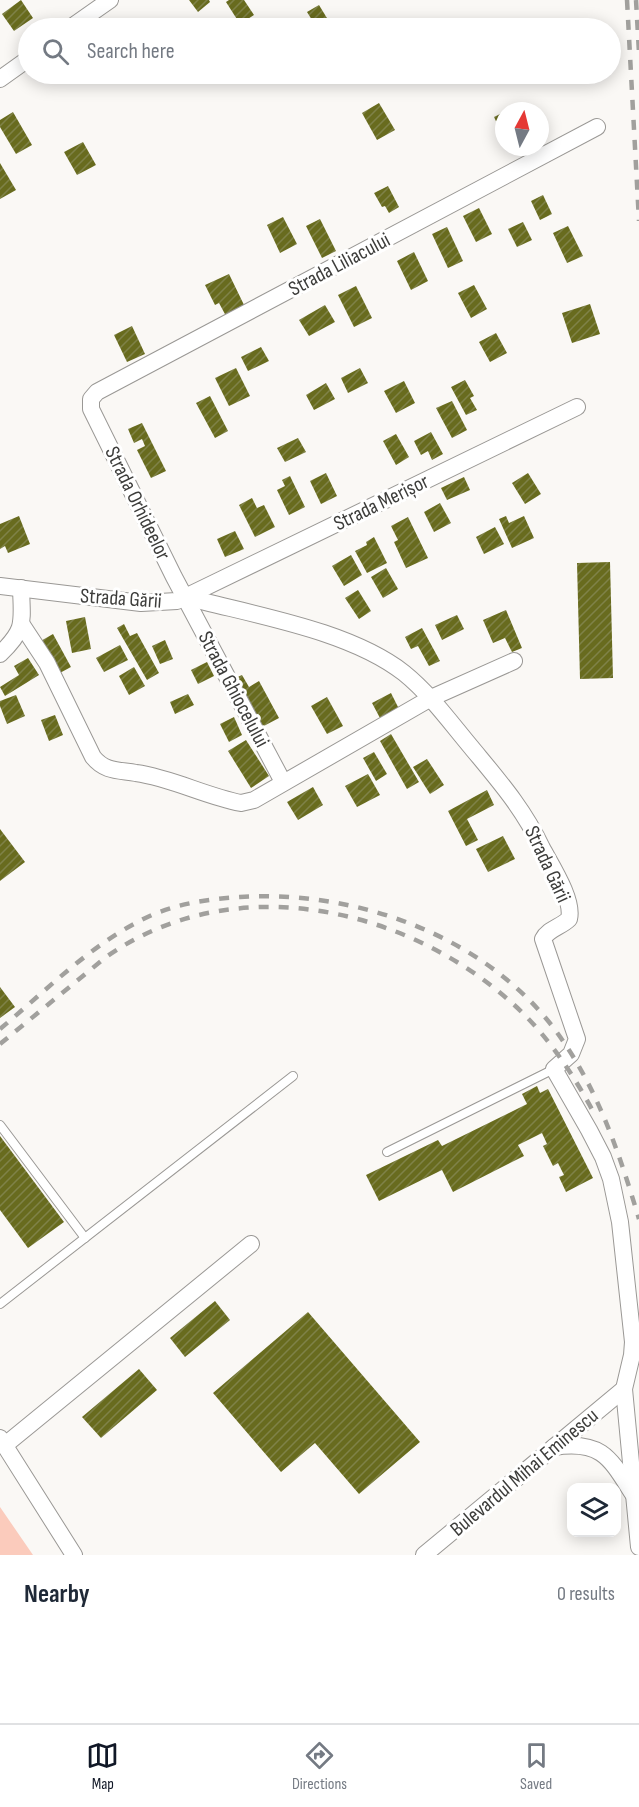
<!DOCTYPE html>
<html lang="en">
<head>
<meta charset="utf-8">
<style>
	:root { --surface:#fff; --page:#f2f2f3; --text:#1f2937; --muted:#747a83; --line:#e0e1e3; --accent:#111827 }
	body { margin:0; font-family:"Sofia Sans Condensed",sans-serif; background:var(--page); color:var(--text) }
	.controls { position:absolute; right:18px; bottom:18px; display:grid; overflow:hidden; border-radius:12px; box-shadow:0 3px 15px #0003 }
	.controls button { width:54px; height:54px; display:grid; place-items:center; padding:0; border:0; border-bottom:2px solid var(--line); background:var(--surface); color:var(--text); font:30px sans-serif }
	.compass { position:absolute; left:495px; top:102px; width:54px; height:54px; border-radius:50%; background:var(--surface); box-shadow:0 3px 15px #0003; rotate:7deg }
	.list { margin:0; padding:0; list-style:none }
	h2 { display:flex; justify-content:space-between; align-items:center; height:78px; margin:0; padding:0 24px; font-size:26px }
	h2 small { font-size:20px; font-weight:400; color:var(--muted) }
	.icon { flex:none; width:33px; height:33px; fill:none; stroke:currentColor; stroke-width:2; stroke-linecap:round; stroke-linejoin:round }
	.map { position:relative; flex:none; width:639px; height:1555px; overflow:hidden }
	.search { position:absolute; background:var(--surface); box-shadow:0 3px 15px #0003; left:18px; right:18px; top:18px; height:66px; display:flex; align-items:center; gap:15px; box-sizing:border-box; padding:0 21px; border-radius:33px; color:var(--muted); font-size:22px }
	.sheet { height:168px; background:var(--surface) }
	nav { display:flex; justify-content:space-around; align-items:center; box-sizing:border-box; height:84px; border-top:2px solid var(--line); background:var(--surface); font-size:16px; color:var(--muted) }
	nav a { display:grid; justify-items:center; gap:3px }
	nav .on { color:var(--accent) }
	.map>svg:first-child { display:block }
	.garden { fill:#fbcbbc }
	.building { fill:url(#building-hatch) }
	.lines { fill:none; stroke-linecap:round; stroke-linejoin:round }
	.service-casing { stroke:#9a9895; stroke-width:10 }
	.minor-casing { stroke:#9a9895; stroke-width:18 }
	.service { stroke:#fff; stroke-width:8 }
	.minor { stroke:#fff; stroke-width:16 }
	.rail { stroke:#a1a09d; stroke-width:4.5; stroke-dasharray:10 10; stroke-linecap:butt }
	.labels { text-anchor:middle; stroke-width:6; stroke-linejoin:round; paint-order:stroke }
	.street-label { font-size:21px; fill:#3d3d3b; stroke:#fff }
</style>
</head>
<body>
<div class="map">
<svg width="639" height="1555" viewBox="0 0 639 1555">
	<defs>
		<pattern id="building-hatch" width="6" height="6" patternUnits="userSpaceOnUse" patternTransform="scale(1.5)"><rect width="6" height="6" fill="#686b1e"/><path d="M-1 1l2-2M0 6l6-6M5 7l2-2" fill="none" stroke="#7f8248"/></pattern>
	</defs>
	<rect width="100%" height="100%" fill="#faf8f5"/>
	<path class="garden" d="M0,1507L33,1555H0Z"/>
	<g class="building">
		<path d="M21,0L33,18L14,31L2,14Z"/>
		<path d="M189,0H209L210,2L198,12Z"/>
		<path d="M229,0H244L254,15L240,24L226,2Z"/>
		<path d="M319,5L333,28H317L307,12Z"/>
		<path d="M379,103L395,130L377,140L362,113Z"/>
		<path d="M13,112L32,145L16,154L0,127V120Z"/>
		<path d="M504,112V138L494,117Z"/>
		<path d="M83,142L96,165L77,175L64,152Z"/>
		<path d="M0,163L16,190L0,199Z"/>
		<path d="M388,186L399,207L389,213L385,206L382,207L374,193Z"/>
		<path d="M543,195L552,214L540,220L531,201Z"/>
		<path d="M479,208L492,234L476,242L463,216Z"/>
		<path d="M283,217L297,244L280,253L267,225Z"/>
		<path d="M320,219L336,251L322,258L306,226Z"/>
		<path d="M523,222L532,240L517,247L508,229Z"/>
		<path d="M568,226L583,256L567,263L553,233Z"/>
		<path d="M447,227L463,261L448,268L432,234Z"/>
		<path d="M414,252L428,281L411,290L397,261Z"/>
		<path d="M229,274L245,307L226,316L219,303L215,305L205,285Z"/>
		<path d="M474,285L487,309L471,318L458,293Z"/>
		<path d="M356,286L372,318L354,327L338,295Z"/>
		<path d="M590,304L600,334L572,343L562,313Z"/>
		<path d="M325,305L335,322L309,336L299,320Z"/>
		<path d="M132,326L145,354L127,362L114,335Z"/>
		<path d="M496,333L507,353L490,362L479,342Z"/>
		<path d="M261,347L269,361L248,371L241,357Z"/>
		<path d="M236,368L250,396L229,406L215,378Z"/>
		<path d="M360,368L368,383L348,393L341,378Z"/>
		<path d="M465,380L474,396L470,398L477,410L466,415L451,387Z"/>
		<path d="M404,381L415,403L396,413L384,391Z"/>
		<path d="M326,383L335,399L314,410L306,395Z"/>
		<path d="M210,396L228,431L215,438L196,403Z"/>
		<path d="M452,401L467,430L452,438L436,408Z"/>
		<path d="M142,423L166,471L151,478L137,450L145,446L142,439L134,443L128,429Z"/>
		<path d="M431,432L443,454L432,460L428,451L421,455L414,441Z"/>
		<path d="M396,434L409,457L396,465L383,441Z"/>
		<path d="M298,438L306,452L285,462L277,448Z"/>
		<path d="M326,473L337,496L321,504L310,481Z"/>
		<path d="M528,473L541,494L525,504L512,483Z"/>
		<path d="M290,476L305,507L289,515L277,490L285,486L282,480Z"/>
		<path d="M464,477L470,490L447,500L441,488Z"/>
		<path d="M252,498L257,508L264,505L275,527L255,537L239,505Z"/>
		<path d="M440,503L451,523L434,532L424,512Z"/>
		<path d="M19,516L30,544L8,553L5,546L0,549V524Z"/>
		<path d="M506,516L509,523L524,516L534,538L512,548L499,519Z"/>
		<path d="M408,517L428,558L406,568L394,542L398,540L391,526Z"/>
		<path d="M495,527L504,544L484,554L476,537Z"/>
		<path d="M235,531L244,549L225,557L217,539Z"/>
		<path d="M374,537L387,563L367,573L355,551L367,545L366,542Z"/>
		<path d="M351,555L362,575L344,586L332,566Z"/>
		<path d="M610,562L613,678L580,679L577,563Z"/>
		<path d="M386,568L398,589L383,598L371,577Z"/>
		<path d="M358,590L371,611L359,619L345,598Z"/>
		<path d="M506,610L522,648L512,652L505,638L493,643L483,620Z"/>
		<path d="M457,615L464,629L442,640L435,625Z"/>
		<path d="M85,617L91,649L72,653L66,621Z"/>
		<path d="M124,624L130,636L137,633L159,673L147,680L117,628Z"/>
		<path d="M422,628L440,661L429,666L418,646L411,649L405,637Z"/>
		<path d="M53,634L71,667L56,675L39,642Z"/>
		<path d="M165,640L173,659L160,664L152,646Z"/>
		<path d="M120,645L128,660L104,672L96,658Z"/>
		<path d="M28,658L39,675L5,696L0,687L19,675L14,666Z"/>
		<path d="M207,662L214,676L198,684L191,670Z"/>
		<path d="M134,667L145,686L129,695L119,676Z"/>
		<path d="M242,675L249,687L259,681L279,718L260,728L233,679Z"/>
		<path d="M391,693L399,709L380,718L372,703Z"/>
		<path d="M188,694L194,705L175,714L170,702Z"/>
		<path d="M16,695L25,716L7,724L0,706V701Z"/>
		<path d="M327,697L343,726L327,734L311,706Z"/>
		<path d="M55,715L63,735L49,741L41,720Z"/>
		<path d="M234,717L242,735L229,742L220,724Z"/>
		<path d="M391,734L419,782L407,789L380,741Z"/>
		<path d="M246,740L269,776L251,788L228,751Z"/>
		<path d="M374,752L387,774L376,781L363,758Z"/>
		<path d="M427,759L444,785L430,794L413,767Z"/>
		<path d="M368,774L380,795L357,807L345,786Z"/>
		<path d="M313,787L323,805L298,820L287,802Z"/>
		<path d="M487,790L494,805L467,819L478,840L466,846L448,811Z"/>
		<path d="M0,829L25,862L0,881Z"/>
		<path d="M503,836L515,859L488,872L476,849Z"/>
		<path d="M0,987L15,1007L0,1018Z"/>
		<path d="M537,1086L540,1093L548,1089L593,1178L566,1192L559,1177L564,1175L558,1163L553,1166L543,1146L547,1144L542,1133L518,1145L524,1156L453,1192L442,1170L379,1201L366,1175L438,1140L442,1146L527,1104L522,1094Z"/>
		<path d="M0,1136L64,1222L28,1248L0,1210Z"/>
		<path d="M215,1301L230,1320L185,1357L170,1338Z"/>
		<path d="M308,1312L420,1442L359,1494L315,1443L281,1472L213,1393Z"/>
		<path d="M139,1369L157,1390L101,1438L82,1417Z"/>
	</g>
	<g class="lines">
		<g class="service-casing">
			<g id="service">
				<path d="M0,1125L85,1238"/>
				<path d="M387,1152L554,1069"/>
				<path d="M0,1304L293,1076"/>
			</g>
		</g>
		<g class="minor-casing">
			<g id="minor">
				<path d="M70,28L110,0"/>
				<path d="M0,79L28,59"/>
				<path d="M0,586L141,603L177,601L577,407"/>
				<path d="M186,597C253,615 349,630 404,673C430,694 450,722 471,747C499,781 523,808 542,848C551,865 574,900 569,919C561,927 548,929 543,939L577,1039L571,1054L554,1069L589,1130L603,1157L611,1179L620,1222L633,1342L632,1355L624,1389L639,1547"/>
				<path d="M22,625L47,663L93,757C105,772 119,770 136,773C172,778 205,796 241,803L254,800L431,698L514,661"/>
				<path d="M0,654C26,629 22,623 21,588"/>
				<path d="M283,782L174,577L91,409V399L97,392L597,127"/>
				<path d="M0,1438L74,1555"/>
				<path d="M5,1445L251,1244"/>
				<path d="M554,1447C602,1440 610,1458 633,1494"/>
				<path d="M424,1555L624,1389"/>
			</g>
		</g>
		<use href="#service" class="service"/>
		<use href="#minor" class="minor"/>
		<g class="rail">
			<path d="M627,0L639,221"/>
			<path d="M636,0L639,53"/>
			<path d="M0,1029C48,989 94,941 152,915C180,903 210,899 240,897C353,890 477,933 549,1022C595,1080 618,1149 639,1219"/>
			<path d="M0,1044L106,957C231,869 403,905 512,1003C546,1033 574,1075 595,1115"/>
		</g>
	</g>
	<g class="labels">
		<g class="street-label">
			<text transform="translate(339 264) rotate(-28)" y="7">Strada Liliacului</text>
			<text transform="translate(381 502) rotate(-26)" y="7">Strada Merișor</text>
			<text transform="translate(138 503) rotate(64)" y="7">Strada Orhideelor</text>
			<text transform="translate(121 598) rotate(4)" y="7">Strada Gării</text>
			<text transform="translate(234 689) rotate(62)" y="7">Strada Ghiocelului</text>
			<text transform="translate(548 864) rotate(65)" y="7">Strada Gării</text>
			<text transform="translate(524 1472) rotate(-40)" y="7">Bulevardul Mihai Eminescu</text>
		</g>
	</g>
</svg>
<div class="controls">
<button><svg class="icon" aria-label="layers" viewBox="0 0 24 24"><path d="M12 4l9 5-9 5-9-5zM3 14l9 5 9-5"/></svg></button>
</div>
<svg class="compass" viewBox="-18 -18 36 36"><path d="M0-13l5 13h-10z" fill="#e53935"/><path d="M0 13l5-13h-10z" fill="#747a83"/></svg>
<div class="search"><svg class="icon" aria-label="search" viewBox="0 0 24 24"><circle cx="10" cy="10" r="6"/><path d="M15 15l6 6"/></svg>Search here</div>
</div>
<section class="sheet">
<h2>Nearby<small>0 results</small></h2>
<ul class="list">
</ul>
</section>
<nav>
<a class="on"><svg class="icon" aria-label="map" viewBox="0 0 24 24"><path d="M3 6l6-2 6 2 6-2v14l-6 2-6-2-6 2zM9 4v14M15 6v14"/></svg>Map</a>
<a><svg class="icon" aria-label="directions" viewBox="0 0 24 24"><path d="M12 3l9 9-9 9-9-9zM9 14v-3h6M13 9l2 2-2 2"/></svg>Directions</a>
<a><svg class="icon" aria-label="saved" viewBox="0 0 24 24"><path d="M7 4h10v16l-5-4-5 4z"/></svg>Saved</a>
</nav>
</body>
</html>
